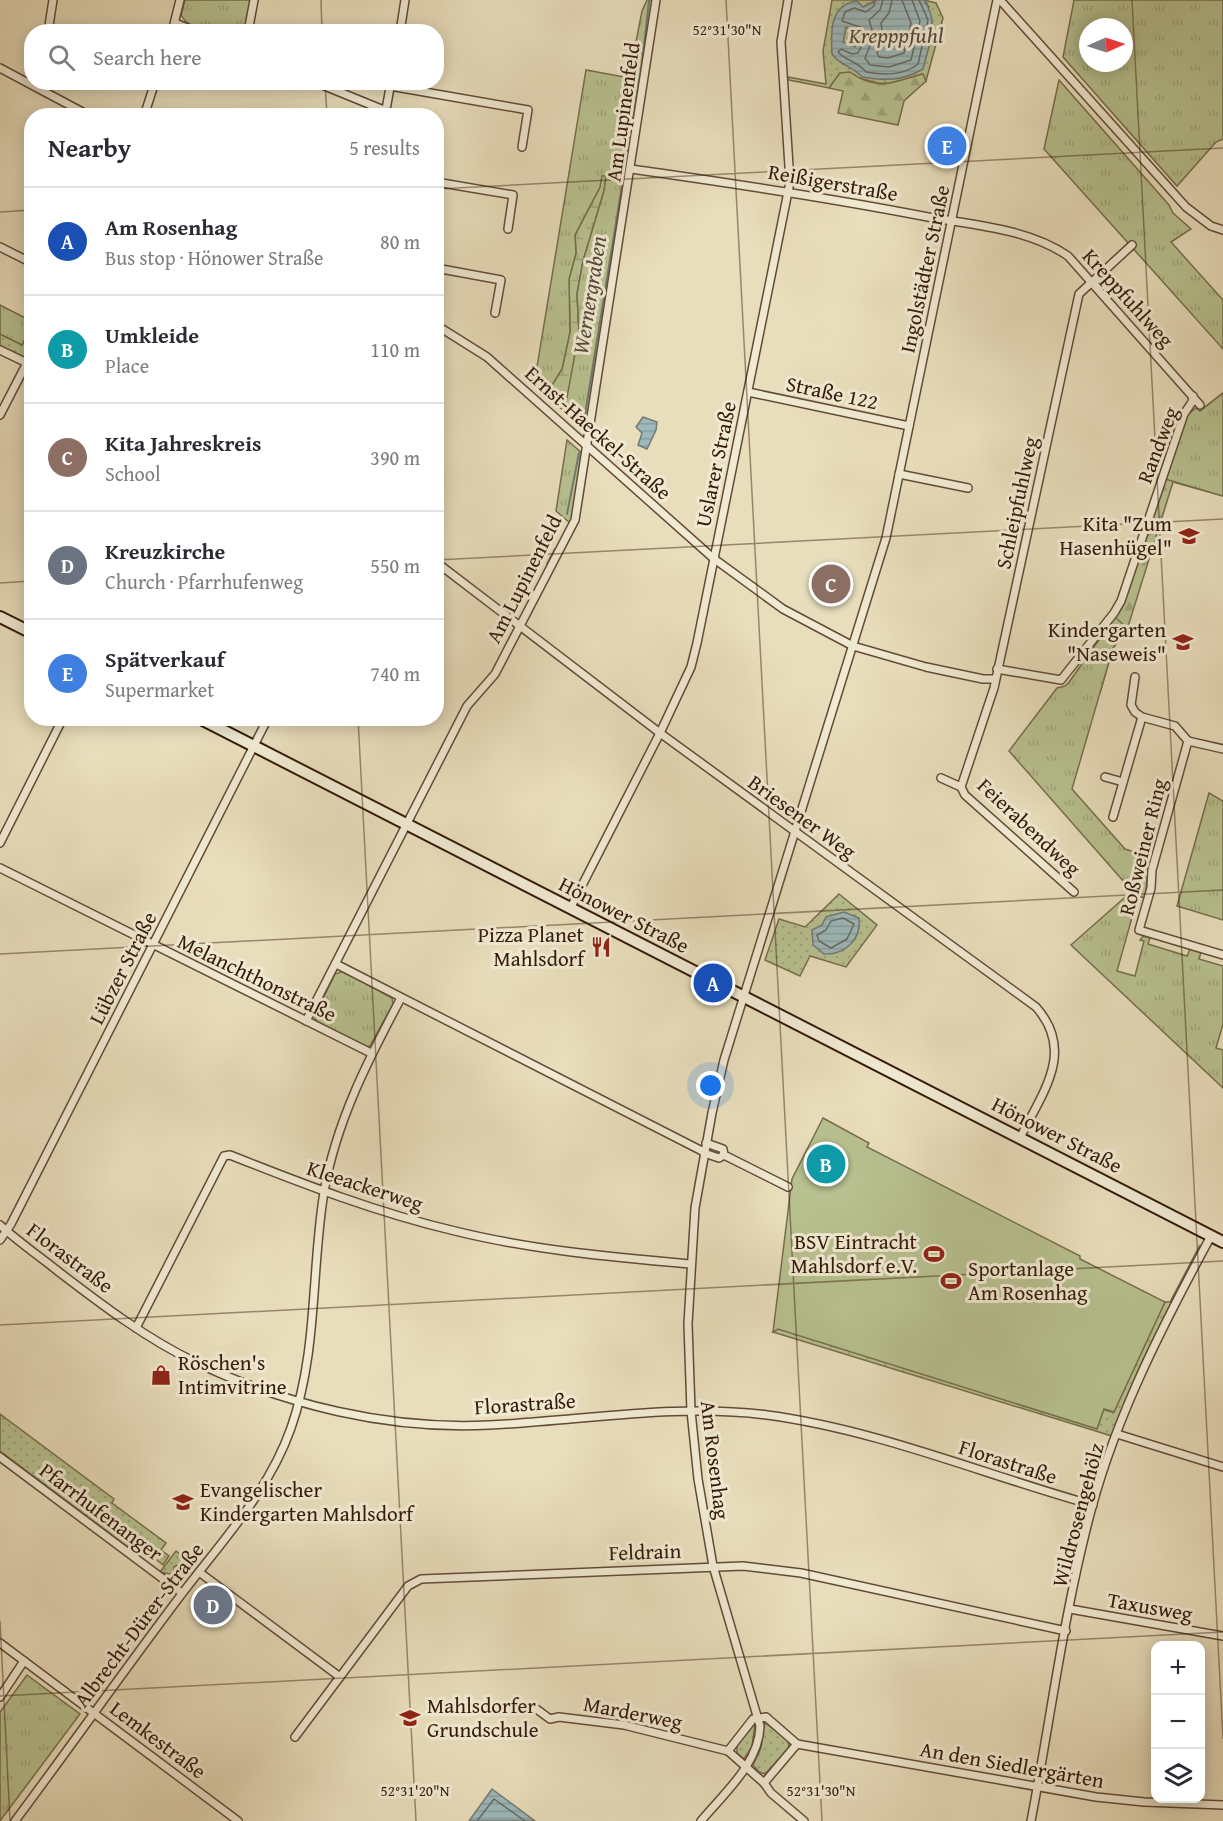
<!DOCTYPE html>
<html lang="en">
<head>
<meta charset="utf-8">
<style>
	:root { --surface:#fff; --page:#f2f2f3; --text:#2b2b33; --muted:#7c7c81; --line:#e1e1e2; --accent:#db2777 }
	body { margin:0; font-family:"Gentium Book Plus",serif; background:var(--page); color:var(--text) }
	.controls { position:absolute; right:18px; bottom:18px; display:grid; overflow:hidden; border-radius:12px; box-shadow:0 3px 15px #0003 }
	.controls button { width:54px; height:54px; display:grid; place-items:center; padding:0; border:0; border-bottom:2px solid var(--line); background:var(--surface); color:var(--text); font:30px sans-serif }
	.compass { position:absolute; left:1079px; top:18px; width:54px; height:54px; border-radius:50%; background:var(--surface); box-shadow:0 3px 15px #0003; rotate:87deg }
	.you { position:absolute; left:711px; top:1086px; width:21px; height:21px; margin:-15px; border:4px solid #fff; border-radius:50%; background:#1a73e8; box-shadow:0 0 0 9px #1a73e833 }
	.badge { display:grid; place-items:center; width:39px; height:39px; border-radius:50%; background:var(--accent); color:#fff; font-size:20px; font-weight:700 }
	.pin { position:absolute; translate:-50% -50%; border:3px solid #fff; box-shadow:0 2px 6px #0006 }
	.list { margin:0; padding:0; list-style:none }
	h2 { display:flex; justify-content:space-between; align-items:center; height:78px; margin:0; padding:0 24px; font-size:26px }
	h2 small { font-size:20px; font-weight:400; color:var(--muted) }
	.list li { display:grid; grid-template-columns:39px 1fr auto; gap:18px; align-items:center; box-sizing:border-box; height:108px; padding:0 24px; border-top:2px solid var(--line) }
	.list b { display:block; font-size:22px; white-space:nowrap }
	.list p { margin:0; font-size:20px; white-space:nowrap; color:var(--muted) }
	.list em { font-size:20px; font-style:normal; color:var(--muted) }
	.icon { flex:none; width:33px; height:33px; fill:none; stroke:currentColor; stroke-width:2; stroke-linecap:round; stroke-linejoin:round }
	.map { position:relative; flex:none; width:1223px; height:1821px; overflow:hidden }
	.search { position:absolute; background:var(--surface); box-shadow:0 3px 15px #0003; left:24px; top:24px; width:420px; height:66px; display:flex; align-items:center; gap:15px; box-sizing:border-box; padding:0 21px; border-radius:24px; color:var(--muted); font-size:22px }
	.panel { position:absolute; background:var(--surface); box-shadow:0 3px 15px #0003; left:24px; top:108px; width:420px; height:618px; border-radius:24px }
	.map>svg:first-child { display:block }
	.grass { fill:url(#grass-dots); stroke:#766e4c; stroke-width:1.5 }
	.forest { fill:url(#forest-firs); stroke:#766e4c; stroke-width:1.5 }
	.wetland { fill:url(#wetland-marsh); stroke:#766e4c; stroke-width:1.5 }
	.park { fill:url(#park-tufts); stroke:#766e4c; stroke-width:1.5; fill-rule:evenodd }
	.pitch { fill:#b8c190; stroke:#766e4c; stroke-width:1.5 }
	.water { fill:url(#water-rules); stroke:#737974; stroke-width:1.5; fill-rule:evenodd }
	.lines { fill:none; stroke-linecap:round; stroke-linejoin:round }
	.shore { stroke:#686a62; stroke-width:1.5 }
	.stream { stroke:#737974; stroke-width:2 }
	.street-casing { stroke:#624b36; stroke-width:10 }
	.secondary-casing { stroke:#351a09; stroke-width:14 }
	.street { stroke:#f1ead3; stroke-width:7 }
	.secondary { stroke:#f1ead3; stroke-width:10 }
	.ticks { fill:none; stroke:#351a09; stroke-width:1.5; stroke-opacity:0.45 }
	.labels { text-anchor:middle; stroke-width:6; stroke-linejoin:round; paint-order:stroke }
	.street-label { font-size:21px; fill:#351a09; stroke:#f1ead3 }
	.poi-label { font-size:21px; fill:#351a09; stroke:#f1ead3; text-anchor:end }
	.water-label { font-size:22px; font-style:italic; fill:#544a3e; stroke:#f1ead3 }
	.ticks-label { font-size:15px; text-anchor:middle; fill:#351a09; stroke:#f1ead3; stroke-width:6; stroke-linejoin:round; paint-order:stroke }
</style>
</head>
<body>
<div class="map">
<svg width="1223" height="1821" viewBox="0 0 1223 1821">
	<defs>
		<pattern id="grass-dots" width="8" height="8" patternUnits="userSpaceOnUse" patternTransform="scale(1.5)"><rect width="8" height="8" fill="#b8c190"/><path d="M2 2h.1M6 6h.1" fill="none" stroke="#9fa57b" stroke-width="1.8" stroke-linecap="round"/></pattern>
		<pattern id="forest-firs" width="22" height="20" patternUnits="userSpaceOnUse" patternTransform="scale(1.5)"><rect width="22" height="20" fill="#b8c190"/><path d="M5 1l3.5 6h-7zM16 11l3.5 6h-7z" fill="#9fa57b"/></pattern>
		<pattern id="wetland-marsh" width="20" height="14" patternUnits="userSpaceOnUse" patternTransform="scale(1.5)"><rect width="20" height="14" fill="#b8c190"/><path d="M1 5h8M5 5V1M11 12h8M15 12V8" fill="none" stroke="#9fa57b"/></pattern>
		<pattern id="park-tufts" width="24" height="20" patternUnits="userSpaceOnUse" patternTransform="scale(1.5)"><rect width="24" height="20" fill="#b8c190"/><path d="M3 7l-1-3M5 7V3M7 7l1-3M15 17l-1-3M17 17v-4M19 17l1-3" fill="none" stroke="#9fa57b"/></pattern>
		<pattern id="water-rules" width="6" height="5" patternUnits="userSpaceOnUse" patternTransform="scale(1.5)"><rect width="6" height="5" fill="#9cb9bb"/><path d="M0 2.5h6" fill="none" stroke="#879e9f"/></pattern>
	</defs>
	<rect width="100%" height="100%" fill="#e9debc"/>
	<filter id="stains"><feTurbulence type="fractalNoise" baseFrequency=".00333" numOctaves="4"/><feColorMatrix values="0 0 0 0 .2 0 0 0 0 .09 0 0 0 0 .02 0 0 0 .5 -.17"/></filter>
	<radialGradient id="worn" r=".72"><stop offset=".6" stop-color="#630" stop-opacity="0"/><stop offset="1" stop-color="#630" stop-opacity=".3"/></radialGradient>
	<g class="grass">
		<path d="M832,0H877L863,7H842L843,64L855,67L929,7L924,0L936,3L943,18L926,81L922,74L895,84L878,83L840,73L829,88L789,80L788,77L826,84L823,51Z"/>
		<path d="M846,27L860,33L855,47L843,42Z"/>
		<path d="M31,327V345L24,358L0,347V334L22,345Z"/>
		<path d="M839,894L877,925L846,967L810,956L800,976L765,960L779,919L805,927Z"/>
		<path d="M1200,1245L1139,1368L1112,1436L773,1332L778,1329L1113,1412L1162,1307L1165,1302H1170Z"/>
		<path d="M0,1414L114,1499L112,1503L166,1543L161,1550L169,1556L163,1565L142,1548L137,1554L0,1451Z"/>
		<path d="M176,1551L181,1555L183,1562L174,1567V1575L160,1572Z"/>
		<path d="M764,1722L787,1739L789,1745L787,1751L765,1774L759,1772L753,1765L761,1748Z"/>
		<path d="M755,1723L752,1747L744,1759L737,1753V1745Z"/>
	</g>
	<g class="forest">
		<path d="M850,72C879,93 893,81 923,74L926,81L904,101L898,125L838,113L843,91L829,88L840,73Z"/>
		<path d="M1223,393V496L1173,482L1127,630L1113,648L1100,693L1070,681L1122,608L1186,416L1197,413Z"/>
	</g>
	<path class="wetland" d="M591,158L606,176L604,191L583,261L577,294L579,332L567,404L549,390L562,369L570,332L569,279L576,253L575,235L600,187Z"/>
	<g class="park">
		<path d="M185,0H251L245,31C225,31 192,36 181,15Z"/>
		<path d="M647,0H653L586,430L534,385L586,70L629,78L642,11ZM602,176H606L604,191L583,261L577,294L579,332L566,403L549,390L562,369L570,332L569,279L576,253L575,235L600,187Z"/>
		<path d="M1074,0H1223V139L1216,142L1177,186L1063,57ZM1088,27H1124V63H1088Z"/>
		<path d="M1059,80L1169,205L1173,213L1191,229L1171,242L1223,300V349L1044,149Z"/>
		<path d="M0,305L31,321V327L22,345L0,334Z"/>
		<path d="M1223,393V496L1165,479L1186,416L1196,408L1200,411Z"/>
		<path d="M567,440L583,454L572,522H569L556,511Z"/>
		<path d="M1115,617L1127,628L1113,648L1072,789L1125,849L1141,854L1140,858L1149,863L1145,898L1138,896L1117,971L1135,976L1144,941L1140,940L1143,936L1150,938L1148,944L1187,956L1190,949L1201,952L1199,959L1223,966V1024L1216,1048L1223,1050V1088L1071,945L1132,891L1009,751L1057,688L1065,686L1070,681Z"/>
		<path d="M1209,793L1223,801V920L1177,906Z"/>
		<path d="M344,971L392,998L393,1004L370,1046L365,1047L318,1023L314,1017L335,974Z"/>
		<path d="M27,1675L80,1714L0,1821V1712Z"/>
	</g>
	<path class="pitch" d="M823,1118L869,1143L867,1147L1080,1256V1259L1165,1302L1114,1412L1104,1409L1097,1429L778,1329L773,1332L792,1179Z"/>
	<g class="water">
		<path d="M877,0H924C940,23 929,44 923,69C903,81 885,81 862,77C853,66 840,66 832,54C831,32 829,5 857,1L863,7ZM846,27L860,33L855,47L843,42Z"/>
		<path d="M643,417L657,422L656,430L647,449L638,445L642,433L636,427Z"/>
		<path d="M844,912L859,918C862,939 845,955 824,954L813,945L812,930L822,925L826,917Z"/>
		<path d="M492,1789L535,1821H469Z"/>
	</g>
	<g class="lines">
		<g class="shore">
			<path d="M875,0L874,6L866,12L854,8L845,12L842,21L863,28L867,36L858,53L852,54L841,49L838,52C846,61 857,61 866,72C884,75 903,76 918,64L928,20L919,0"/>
			<path d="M883,0L880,10L869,20L874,36L865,58L870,65L889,67L911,60L920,21L912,0"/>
			<path d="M892,0L889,13L881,23L883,38L877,53L879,57L888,58L904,53L911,23L902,0"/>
			<path d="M843,918L854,924L847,939L831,948L819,941L817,935L826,930L831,921Z"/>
			<path d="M477,1821L494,1799L525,1821"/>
		</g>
		<g class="stream">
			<path d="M625,164L641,73L649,1"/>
			<path d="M583,427L625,167"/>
			<path d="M567,514L579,453"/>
			<path d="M547,564L555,549"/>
		</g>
		<g class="street-casing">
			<g id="street">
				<path d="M1000,0L1186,207L1211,226L1223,230"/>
				<path d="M175,23L197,32"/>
				<path d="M48,32L53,0"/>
				<path d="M172,32L180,0"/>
				<path d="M248,32L254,0"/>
				<path d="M400,32L405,0"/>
				<path d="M0,68L90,116"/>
				<path d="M315,82L386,111"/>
				<path d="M390,86L528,110L522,147"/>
				<path d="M385,115L391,82"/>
				<path d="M144,116L155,82"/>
				<path d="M631,169C731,183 830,198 928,217C974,225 1029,229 1068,256L1200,405"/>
				<path d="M436,182L513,195L508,229"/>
				<path d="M0,247L32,263"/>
				<path d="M436,268L501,280L495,313"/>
				<path d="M436,325L487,357L713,558L783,609L853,646L926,667L983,679H995"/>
				<path d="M0,350L27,363"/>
				<path d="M748,392L909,426"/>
				<path d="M0,415L32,353"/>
				<path d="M899,474L968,488"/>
				<path d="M436,562L660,733L1036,1007C1076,1052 1042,1093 1020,1138"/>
				<path d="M997,669L1061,680L1114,613L1121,601L1184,414L1192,402L1193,396"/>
				<path d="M1135,677L1131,705L1135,712L1142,717L1175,726L1188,741"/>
				<path d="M1188,741L1152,870L1151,888L1139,930L1223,955"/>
				<path d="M1188,741L1223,749"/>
				<path d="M1105,777L1123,782"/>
				<path d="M941,778L961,787"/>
				<path d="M961,787L994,688L1079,294L1132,245"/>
				<path d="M961,787L965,795L1074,892"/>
				<path d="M1113,817L1142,717"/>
				<path d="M0,843L63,718"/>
				<path d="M0,868L371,1053"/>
				<path d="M570,909L660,733L691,667L697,643L790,182L781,42L788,0"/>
				<path d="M336,964L704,1152"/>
				<path d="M306,1021L467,706L495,674L575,520L656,0"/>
				<path d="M706,1143L723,1149L724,1155L788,1187"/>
				<path d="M704,1153L719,1158L724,1155"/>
				<path d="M0,1225C19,1242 40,1257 59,1272C102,1305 147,1339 195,1362C285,1405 388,1430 489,1425C582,1421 674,1403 767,1415C879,1430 985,1475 1093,1505"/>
				<path d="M0,1240L11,1224L268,718"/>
				<path d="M136,1328L224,1156L230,1155C303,1184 378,1213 455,1231C532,1250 611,1257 690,1264"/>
				<path d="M1117,1434L1223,1467"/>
				<path d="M0,1457L182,1593"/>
				<path d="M199,1572L340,1677"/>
				<path d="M1070,1609L1223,1636"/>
				<path d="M0,1643L238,1821"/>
				<path d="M0,1697L24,1661"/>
				<path d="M535,1708L550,1719L559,1717L624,1725L728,1751"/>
				<path d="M766,1717L797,1744L764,1783L728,1751L753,1719Z"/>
				<path d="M295,1737L408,1586L421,1579L743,1566L801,1573L1066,1631"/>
				<path d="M797,1744L1096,1797L1144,1802L1223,1805"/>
				<path d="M764,1783L771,1793L804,1821"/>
				<path d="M15,1821C71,1746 125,1669 181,1595C222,1541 268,1493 291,1428C318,1351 311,1271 324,1192C336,1122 368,1060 401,998"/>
				<path d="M701,1821C724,1793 759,1764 760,1726L713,1566L698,1479L691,1411L688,1324L695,1208L712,1113L724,1060L886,538L997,0"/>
				<path d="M1031,1821C1051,1717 1064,1610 1092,1507C1118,1412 1164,1323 1211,1236"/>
			</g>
		</g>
		<g class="secondary-casing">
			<g id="secondary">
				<path d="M0,617L32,633"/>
				<path d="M199,718L1223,1242"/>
			</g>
		</g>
		<use href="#street" class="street"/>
		<use href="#secondary" class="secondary"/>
	</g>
	<path class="ticks" d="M321,0L322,32M726,0L822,1821M1132,0L1223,1739M325,82L327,116M436,189L1223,148M0,212L32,210M436,560L1223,519M0,583L32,581M358,718L416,1821M0,954L1223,890M0,1325L1223,1261M0,1621L10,1821M0,1696L1223,1632"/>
	<defs>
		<g id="school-bare" transform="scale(1.62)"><path d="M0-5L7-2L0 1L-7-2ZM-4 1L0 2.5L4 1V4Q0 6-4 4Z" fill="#8f2418" stroke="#f1ead3" stroke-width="2.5" paint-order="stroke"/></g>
		<g id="restaurant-bare" transform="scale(1.62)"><path d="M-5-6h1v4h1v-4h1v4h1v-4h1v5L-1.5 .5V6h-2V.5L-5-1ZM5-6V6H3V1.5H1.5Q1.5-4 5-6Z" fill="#8f2418" stroke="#f1ead3" stroke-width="2.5" paint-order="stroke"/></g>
		<g id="stadium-bare" transform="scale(1.62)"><path d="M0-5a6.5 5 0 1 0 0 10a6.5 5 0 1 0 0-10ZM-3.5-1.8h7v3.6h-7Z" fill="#8f2418" stroke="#f1ead3" stroke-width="2.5" paint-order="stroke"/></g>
		<g id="shop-bare" transform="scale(1.62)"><path d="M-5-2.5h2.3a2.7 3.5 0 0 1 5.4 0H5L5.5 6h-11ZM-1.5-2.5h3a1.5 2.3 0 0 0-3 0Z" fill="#8f2418" stroke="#f1ead3" stroke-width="2.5" paint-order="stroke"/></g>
	</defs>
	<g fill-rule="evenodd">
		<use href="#school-bare" x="1189" y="536"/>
		<use href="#school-bare" x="1183" y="642"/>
		<use href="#restaurant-bare" x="601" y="947"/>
		<use href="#stadium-bare" x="934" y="1254"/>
		<use href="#stadium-bare" x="951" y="1281"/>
		<use href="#shop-bare" x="161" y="1375"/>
		<use href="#school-bare" x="183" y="1502"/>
		<use href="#school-bare" x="410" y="1718"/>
	</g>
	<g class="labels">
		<g class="street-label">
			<text transform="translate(623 112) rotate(-82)" y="7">Am Lupinenfeld</text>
			<text transform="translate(833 183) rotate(10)" y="7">Reißigerstraße</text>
			<text transform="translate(925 269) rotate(-78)" y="7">Ingolstädter Straße</text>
			<text transform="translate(1128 298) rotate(48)" y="7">Kreppfuhlweg</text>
			<text transform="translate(832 393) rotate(12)" y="7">Straße 122</text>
			<text transform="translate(598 433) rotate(42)" y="7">Ernst-Haeckel-Straße</text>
			<text transform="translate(1158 445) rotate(-69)" y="7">Randweg</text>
			<text transform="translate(716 464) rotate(-78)" y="7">Uslarer Straße</text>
			<text transform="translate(1017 503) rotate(-78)" y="7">Schleipfuhlweg</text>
			<text transform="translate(524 579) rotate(-63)" y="7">Am Lupinenfeld</text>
			<text transform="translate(802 817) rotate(36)" y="7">Briesener Weg</text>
			<text transform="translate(1029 827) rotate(43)" y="7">Feierabendweg</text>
			<text transform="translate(1143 847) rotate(-76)" y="7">Roßweiner Ring</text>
			<text transform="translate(624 915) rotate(27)" y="7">Hönower Straße</text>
			<text transform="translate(123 968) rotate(-63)" y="7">Lübzer Straße</text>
			<text transform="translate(257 978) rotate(26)" y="7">Melanchthonstraße</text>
			<text transform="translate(1057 1135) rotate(27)" y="7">Hönower Straße</text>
			<text transform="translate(365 1186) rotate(18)" y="7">Kleeackerweg</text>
			<text transform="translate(70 1258) rotate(37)" y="7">Florastraße</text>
			<text transform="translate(525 1404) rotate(-4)" y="7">Florastraße</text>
			<text transform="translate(715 1460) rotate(83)" y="7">Am Rosenhag</text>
			<text transform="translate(1008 1462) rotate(18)" y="7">Florastraße</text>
			<text transform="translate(101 1512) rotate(37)" y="7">Pfarrhufenanger</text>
			<text transform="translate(1078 1515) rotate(-75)" y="7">Wildrosengehölz</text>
			<text transform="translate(645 1552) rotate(-2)" y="7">Feldrain</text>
			<text transform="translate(1150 1607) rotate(10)" y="7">Taxusweg</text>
			<text transform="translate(139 1625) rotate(-53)" y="7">Albrecht-Dürer-Straße</text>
			<text transform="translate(633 1713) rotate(11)" y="7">Marderweg</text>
			<text transform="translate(158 1740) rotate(37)" y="7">Lemkestraße</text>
			<text transform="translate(1012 1765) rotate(10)" y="7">An den Siedlergärten</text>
		</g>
		<g class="poi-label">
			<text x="1172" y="531">Kita "Zum<tspan x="1172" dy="24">Hasenhügel"</tspan></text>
			<text x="1166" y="637">Kindergarten<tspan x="1166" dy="24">"Naseweis"</tspan></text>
			<text x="584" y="942">Pizza Planet<tspan x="584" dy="24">Mahlsdorf</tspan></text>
			<text x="917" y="1249">BSV Eintracht<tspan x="917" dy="24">Mahlsdorf e.V.</tspan></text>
			<text x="968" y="1276" text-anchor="start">Sportanlage<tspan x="968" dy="24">Am Rosenhag</tspan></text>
			<text x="178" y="1370" text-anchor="start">Röschen's<tspan x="178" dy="24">Intimvitrine</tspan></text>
			<text x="200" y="1497" text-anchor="start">Evangelischer<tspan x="200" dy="24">Kindergarten Mahlsdorf</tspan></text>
			<text x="427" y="1713" text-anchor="start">Mahlsdorfer<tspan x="427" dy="24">Grundschule</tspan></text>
		</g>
		<g class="water-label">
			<text x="896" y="43">Krepppfuhl</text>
			<text transform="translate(589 295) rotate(-81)" y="8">Wernergraben</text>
		</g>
	</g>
	<g class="ticks-label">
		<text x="727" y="35">52°31'30"N</text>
		<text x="415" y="1796">52°31'20"N</text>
		<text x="821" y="1796">52°31'30"N</text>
	</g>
	<rect width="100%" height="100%" filter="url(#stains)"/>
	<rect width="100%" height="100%" fill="url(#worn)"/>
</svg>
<div class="controls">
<button>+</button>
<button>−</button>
<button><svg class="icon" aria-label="layers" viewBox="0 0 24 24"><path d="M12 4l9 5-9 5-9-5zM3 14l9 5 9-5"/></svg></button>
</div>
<svg class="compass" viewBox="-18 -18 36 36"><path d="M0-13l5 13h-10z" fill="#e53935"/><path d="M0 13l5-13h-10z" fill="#7c7c81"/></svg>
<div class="you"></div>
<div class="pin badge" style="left:713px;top:983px;background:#1a4fb4">A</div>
<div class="pin badge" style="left:826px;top:1164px;background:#0f9aa8">B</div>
<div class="pin badge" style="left:831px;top:584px;background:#8d6e63">C</div>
<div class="pin badge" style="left:213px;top:1605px;background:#6b7280">D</div>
<div class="pin badge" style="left:947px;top:146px;background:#3f7fe0">E</div>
<div class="search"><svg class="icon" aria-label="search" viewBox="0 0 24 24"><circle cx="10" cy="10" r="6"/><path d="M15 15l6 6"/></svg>Search here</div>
<section class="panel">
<h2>Nearby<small>5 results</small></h2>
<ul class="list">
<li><span class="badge" style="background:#1a4fb4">A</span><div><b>Am Rosenhag</b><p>Bus stop · Hönower Straße</p></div><em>80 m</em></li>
<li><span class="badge" style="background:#0f9aa8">B</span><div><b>Umkleide</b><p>Place</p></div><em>110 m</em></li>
<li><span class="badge" style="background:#8d6e63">C</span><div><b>Kita Jahreskreis</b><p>School</p></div><em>390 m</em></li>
<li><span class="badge" style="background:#6b7280">D</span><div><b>Kreuzkirche</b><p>Church · Pfarrhufenweg</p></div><em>550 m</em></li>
<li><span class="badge" style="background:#3f7fe0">E</span><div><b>Spätverkauf</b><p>Supermarket</p></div><em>740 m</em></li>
</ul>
</section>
</div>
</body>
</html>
